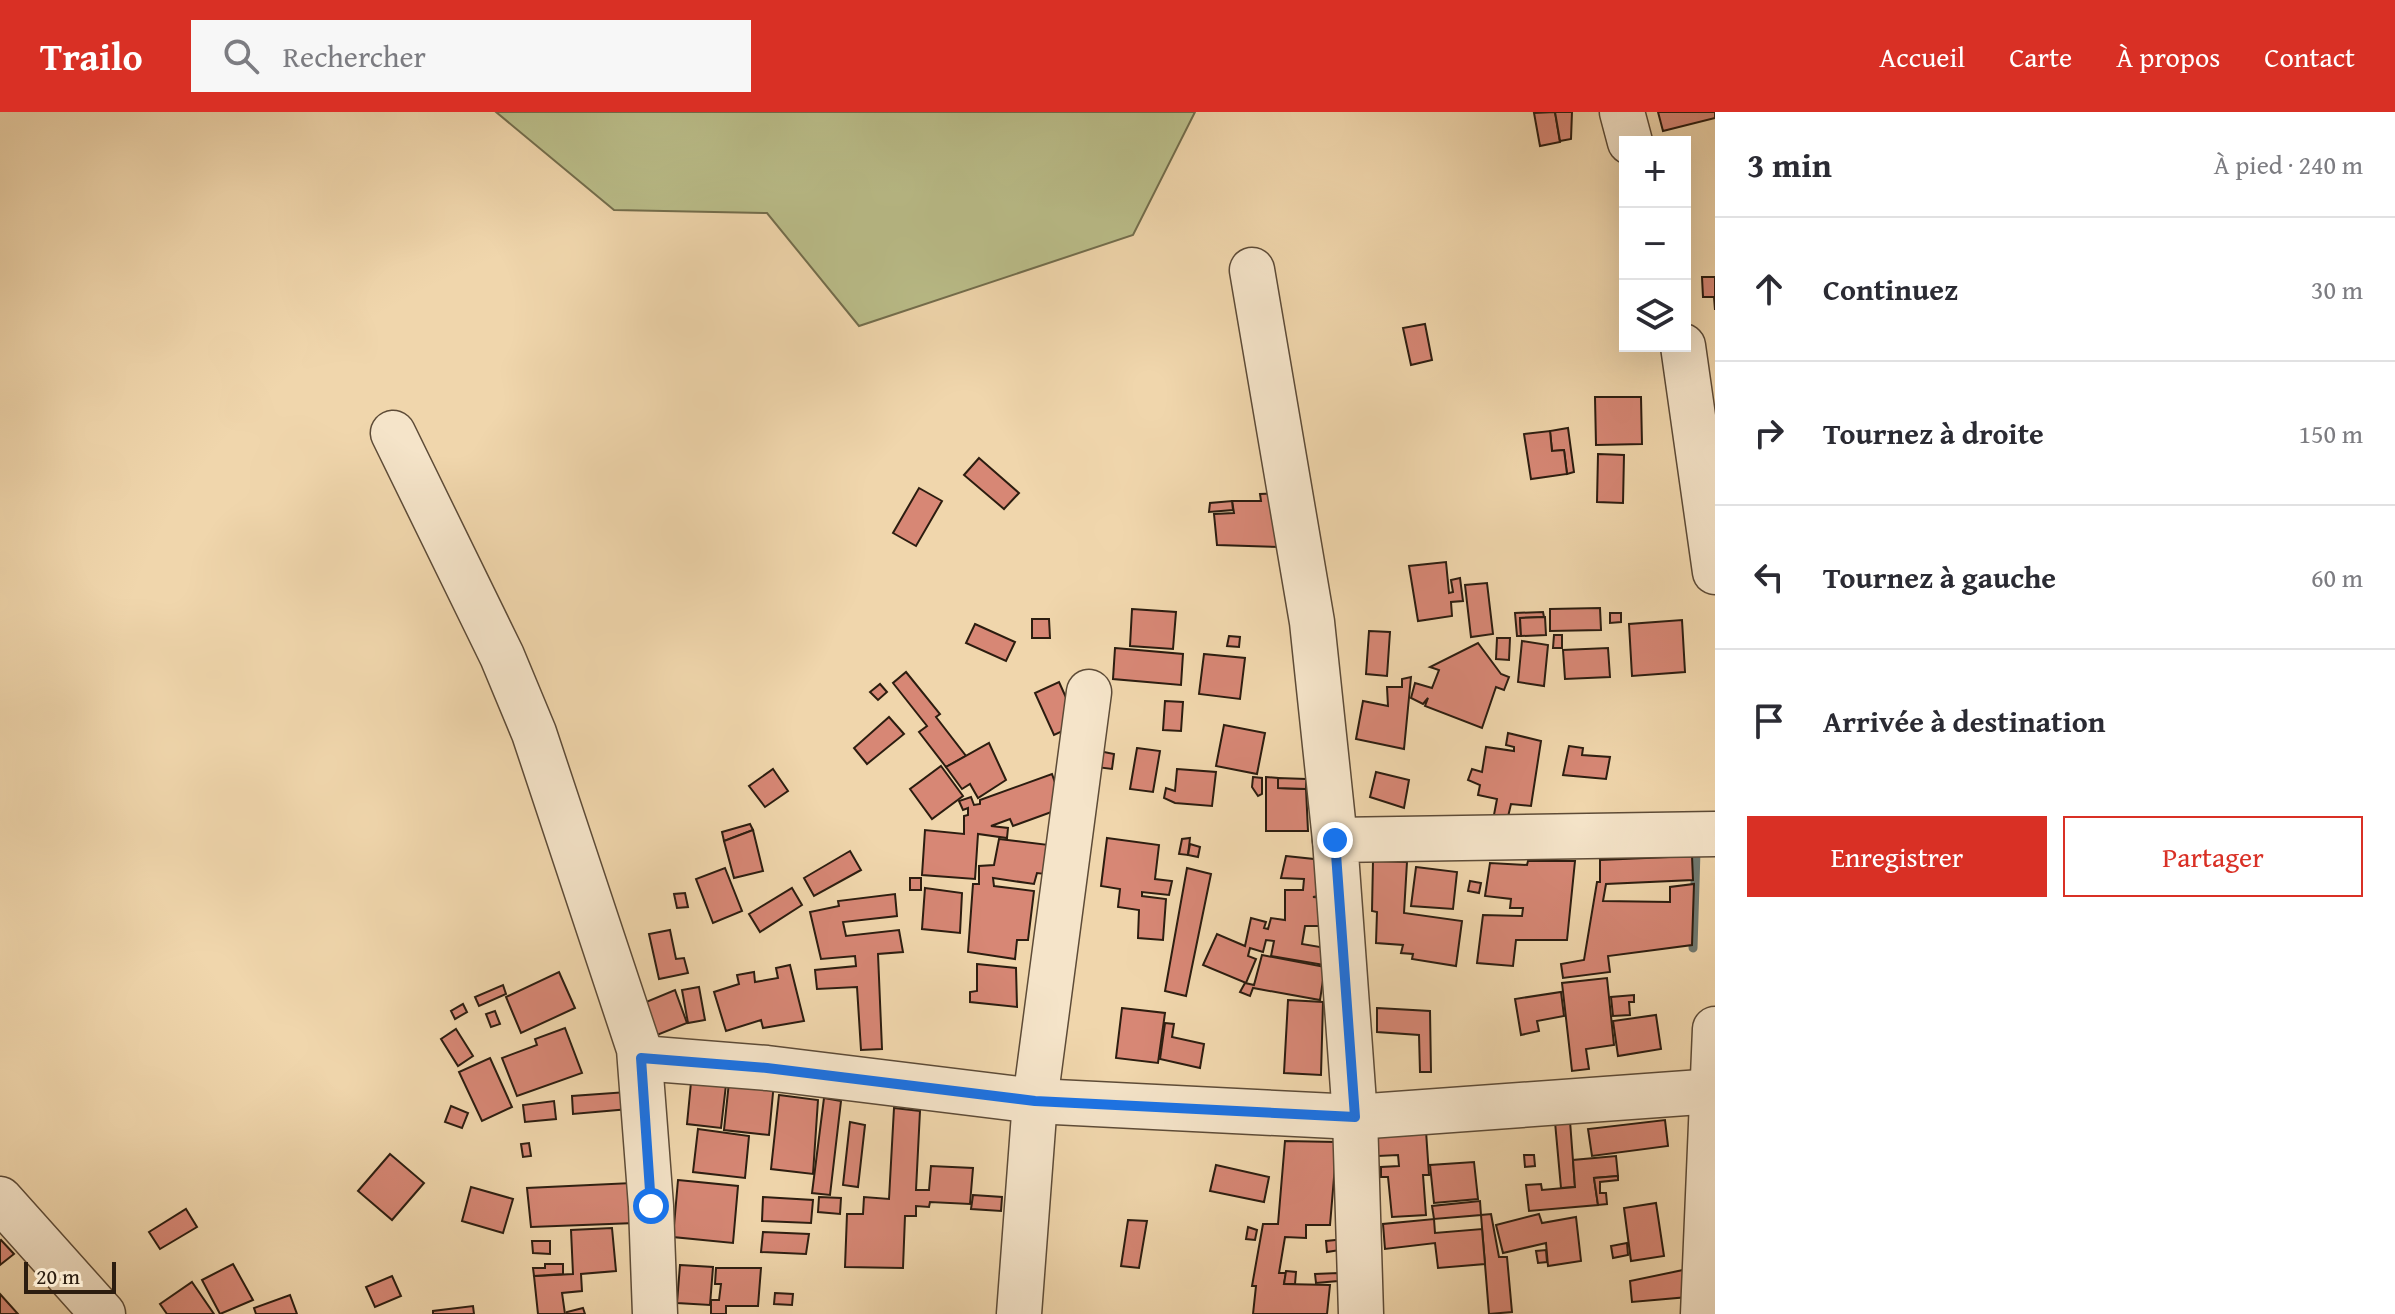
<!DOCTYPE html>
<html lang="fr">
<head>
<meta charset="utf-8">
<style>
	:root { --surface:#fff; --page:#f7f7f7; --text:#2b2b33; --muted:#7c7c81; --line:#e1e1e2; --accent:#d93025 }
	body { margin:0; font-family:"Gentium Book Plus",serif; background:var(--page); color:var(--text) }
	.controls { position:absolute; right:24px; top:24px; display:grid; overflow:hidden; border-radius:0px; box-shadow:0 8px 32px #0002 }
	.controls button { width:72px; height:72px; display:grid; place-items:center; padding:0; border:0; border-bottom:2px solid var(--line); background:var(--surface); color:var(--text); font:40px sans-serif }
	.scale { position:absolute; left:24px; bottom:20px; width:92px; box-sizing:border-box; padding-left:8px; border:4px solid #2c1d10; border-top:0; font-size:22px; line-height:28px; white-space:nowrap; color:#2c1d10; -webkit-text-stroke:6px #f5e4c9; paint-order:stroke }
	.stop { position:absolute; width:24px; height:24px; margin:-18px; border:6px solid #1a73e8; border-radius:50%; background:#fff }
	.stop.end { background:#1a73e8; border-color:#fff; box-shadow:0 2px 8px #0008 }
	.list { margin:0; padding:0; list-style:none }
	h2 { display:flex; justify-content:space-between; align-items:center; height:104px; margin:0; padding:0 32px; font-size:34px }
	h2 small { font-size:26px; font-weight:400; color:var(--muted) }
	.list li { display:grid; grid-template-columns:52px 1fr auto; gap:24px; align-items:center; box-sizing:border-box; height:144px; padding:0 32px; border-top:2px solid var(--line) }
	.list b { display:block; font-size:30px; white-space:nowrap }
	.list em { font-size:26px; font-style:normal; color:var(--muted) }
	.actions { display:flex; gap:16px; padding:24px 32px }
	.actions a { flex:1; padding:18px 0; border:2px solid var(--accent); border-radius:0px; text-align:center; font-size:28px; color:var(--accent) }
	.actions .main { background:var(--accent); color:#fff }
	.icon { flex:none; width:44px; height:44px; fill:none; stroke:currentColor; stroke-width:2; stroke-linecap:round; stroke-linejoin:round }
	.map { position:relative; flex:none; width:1715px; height:1202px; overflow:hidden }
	header { display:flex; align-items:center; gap:48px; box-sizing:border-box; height:112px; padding:0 40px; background:var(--accent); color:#fff }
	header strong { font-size:38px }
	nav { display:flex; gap:44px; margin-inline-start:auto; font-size:28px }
	.search { width:560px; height:72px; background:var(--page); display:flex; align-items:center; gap:20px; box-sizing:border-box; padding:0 28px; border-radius:0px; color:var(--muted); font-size:30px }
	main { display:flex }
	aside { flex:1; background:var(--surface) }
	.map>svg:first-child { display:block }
	.green { fill:#babd89; stroke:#736d4c; stroke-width:2 }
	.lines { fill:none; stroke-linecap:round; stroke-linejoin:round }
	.stream { stroke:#6f7971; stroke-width:9 }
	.building { fill:#d78775; stroke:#2c1d10; stroke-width:2 }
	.minor-casing { stroke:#5d4b37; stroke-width:47 }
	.minor { stroke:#f5e4c9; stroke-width:44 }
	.route { stroke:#1a73e8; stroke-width:10 }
</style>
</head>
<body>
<header>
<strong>Trailo</strong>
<div class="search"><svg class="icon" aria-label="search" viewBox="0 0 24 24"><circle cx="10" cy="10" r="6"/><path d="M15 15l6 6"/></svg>Rechercher</div>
<nav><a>Accueil</a><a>Carte</a><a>À propos</a><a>Contact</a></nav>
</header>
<main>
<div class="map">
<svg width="1715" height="1202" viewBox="0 0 1715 1202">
	<rect width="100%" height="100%" fill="#f0d6ac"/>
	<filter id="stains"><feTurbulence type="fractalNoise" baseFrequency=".0025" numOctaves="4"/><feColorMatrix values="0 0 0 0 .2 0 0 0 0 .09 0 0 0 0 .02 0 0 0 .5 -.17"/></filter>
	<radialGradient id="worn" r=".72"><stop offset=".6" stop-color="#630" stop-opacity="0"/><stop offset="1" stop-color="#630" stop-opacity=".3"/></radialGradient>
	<path class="green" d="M496,0H1195L1133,123L859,214L767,101L614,98Z"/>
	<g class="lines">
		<path class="stream" d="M1693,836L1696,739"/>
	</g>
	<g class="building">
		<path d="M1555,0L1560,30L1540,34L1534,1Z"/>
		<path d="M1555,0H1572L1571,27L1560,29Z"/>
		<path d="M1658,0H1715V6L1663,19Z"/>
		<path d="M1702,165H1715V198L1714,185H1703Z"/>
		<path d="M1425,212L1432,248L1411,253L1403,216Z"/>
		<path d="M1595,285H1641L1642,332L1596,333Z"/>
		<path d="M1568,316L1574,360L1567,362L1564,338L1552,339L1550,319Z"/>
		<path d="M1550,319L1552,339L1564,338L1567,362L1531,367L1524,322Z"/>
		<path d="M1598,342L1624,343L1623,391L1597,390Z"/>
		<path d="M979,346L1019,381L1004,397L964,363Z"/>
		<path d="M919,376L942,389L916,434L893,421Z"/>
		<path d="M1284,381L1282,435L1217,433L1214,402L1234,401L1232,389H1261L1260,382Z"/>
		<path d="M1232,389L1233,398L1209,400L1210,391Z"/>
		<path d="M1446,450L1449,481L1453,480L1451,468L1460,466L1463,489L1451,490L1452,504L1418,509L1409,454Z"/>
		<path d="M1487,471L1493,522L1471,525L1465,473Z"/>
		<path d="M1600,496L1601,518L1550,519V497Z"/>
		<path d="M1132,497L1176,500L1173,537L1130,534Z"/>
		<path d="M1543,500L1544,505L1520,506L1521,524H1517L1515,501Z"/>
		<path d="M1610,501H1621V510L1610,511Z"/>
		<path d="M1545,505L1546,523L1521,524L1520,506Z"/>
		<path d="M1032,507H1049L1050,526H1032Z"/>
		<path d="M1682,508L1685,560L1632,564L1629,512Z"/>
		<path d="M975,512L1015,530L1006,549L966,531Z"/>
		<path d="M1369,519L1390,520L1387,564L1366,562Z"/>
		<path d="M1554,523H1562V536H1553Z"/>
		<path d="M1229,524L1240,525L1239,535L1227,534Z"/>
		<path d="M1497,526H1510L1509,548L1496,547Z"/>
		<path d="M1522,529L1548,533L1544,574L1518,570Z"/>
		<path d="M1478,531L1501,562L1509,565L1504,578L1496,575L1482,616L1425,594L1428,586L1423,592L1411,586L1415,571L1432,576L1439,558L1430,555Z"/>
		<path d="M1115,536L1183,542L1181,573L1113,567Z"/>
		<path d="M1608,536L1610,565L1565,567L1563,538Z"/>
		<path d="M1204,542L1245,546L1240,587L1199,582Z"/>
		<path d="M906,560L940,602L936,605L966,644L946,655L919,620L927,614L893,571Z"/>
		<path d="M1411,565L1404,637L1356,627L1363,589L1388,594L1387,575H1402V567Z"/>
		<path d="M1059,570L1078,612L1054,623L1035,581Z"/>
		<path d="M880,572L887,580L878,588L870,580Z"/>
		<path d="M1165,589L1183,590L1181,619L1163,618Z"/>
		<path d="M889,605L904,622L867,652L854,636Z"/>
		<path d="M1224,613L1265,621L1257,662L1216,654Z"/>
		<path d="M1508,621L1541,629L1531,694L1511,692L1507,709L1493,708L1497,687L1478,683L1480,673L1468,668L1472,657L1482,660L1486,635L1514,639V635L1506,633Z"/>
		<path d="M989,631L1006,668L978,686L970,672L962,677L946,655Z"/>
		<path d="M1569,634L1583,636L1582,643L1610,645L1606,667L1563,663Z"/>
		<path d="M1137,636L1160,639L1153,680L1130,677Z"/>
		<path d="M1099,639L1114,642L1112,657L1096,655Z"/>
		<path d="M941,654L963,684L932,707L910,677Z"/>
		<path d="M773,657L788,679L765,695L749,674Z"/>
		<path d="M1177,657L1216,660L1212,694L1175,691L1164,686L1166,676L1175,679Z"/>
		<path d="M1376,660L1409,668L1404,696L1370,685Z"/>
		<path d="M1052,662L1059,682L1057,698L1013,714L1010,707L991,714L1008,716L1007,726L978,722L975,767L922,763L925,718L964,722V704L968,703V696L963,698L959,689L971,685L974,693L980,692V688Z"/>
		<path d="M1253,665L1262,666V682L1258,684L1252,675Z"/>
		<path d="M1266,665L1278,666V676L1306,677L1308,719H1266Z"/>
		<path d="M1278,666L1306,667V677L1278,676Z"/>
		<path d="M750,712L753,718L724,729L722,720Z"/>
		<path d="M753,718L763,759L734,766L724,729Z"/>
		<path d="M1107,726L1159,733L1155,767L1172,769L1169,783L1142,780V784L1166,787L1163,828L1138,826L1139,798L1118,795L1120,777L1101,774Z"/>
		<path d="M1190,726L1188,743L1179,742L1182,727Z"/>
		<path d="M999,727L1049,733L1045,762L1037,761L1034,772L993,766L994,774L1034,779L1028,828H1017L1015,847L968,840L973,772H979V754L994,753Z"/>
		<path d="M1190,732L1200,735L1198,745L1188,743Z"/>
		<path d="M850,739L861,758L814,784L804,766Z"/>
		<path d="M1286,744L1323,748L1324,783L1313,785L1324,786V814H1305L1302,832L1326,836L1324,853L1271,844L1274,829L1266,828L1263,840L1250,836L1248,844L1256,847L1246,871L1203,853L1217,822L1245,834L1251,806L1266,810L1264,816L1268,817L1271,806L1285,808V778H1303L1304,767L1281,766Z"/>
		<path d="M1692,744L1693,768L1606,772L1603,789L1670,790V775L1694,772L1692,833L1608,844L1610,860L1563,866L1561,852L1584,848L1597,770H1600V748Z"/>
		<path d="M1373,749L1407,750L1404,801L1462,809L1456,854L1412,847L1413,842L1401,841L1403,833L1376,831L1377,800L1372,799Z"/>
		<path d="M1528,749H1575L1567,828H1516L1513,854L1477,851L1483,803L1522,804L1523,796H1510L1511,787L1485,784L1490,751L1527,753Z"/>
		<path d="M1416,755L1457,760L1453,797L1411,794Z"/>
		<path d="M725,756L742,799L713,811L696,767Z"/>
		<path d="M1187,756L1211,762L1186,884L1165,879Z"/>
		<rect x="910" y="766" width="11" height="12"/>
		<path d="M1470,769L1481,771L1479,781L1468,779Z"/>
		<path d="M792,776L802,793L760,820L749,802Z"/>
		<path d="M925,776L962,781L960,821L922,817Z"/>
		<path d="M685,781L688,795L677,796L674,782Z"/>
		<path d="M895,782L897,804L843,810L846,824L899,818L903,840L878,842L882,937L861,938L857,875L817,877L815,858L856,854L855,844L821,847L810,800L839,794L838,789Z"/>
		<path d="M670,818L676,847L684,846L688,861L659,867L649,822Z"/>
		<path d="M1262,843L1325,855L1320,888L1253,876L1250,884L1240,880L1245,871L1254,873Z"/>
		<path d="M977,852L1016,856L1017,895L970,890V880L977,879Z"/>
		<path d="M790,853L804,909L763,916L761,908L726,919L714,880L739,872L737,863L754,860L755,870L778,866L776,856Z"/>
		<path d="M559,860L575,896L521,921L506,885Z"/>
		<path d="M1607,866L1614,933L1586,937L1589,957L1572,959L1562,871Z"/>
		<path d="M503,873L506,882L479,894L475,885Z"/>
		<path d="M699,875L705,908L688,911L682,878Z"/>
		<path d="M675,878L687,911L647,927L634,895Z"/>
		<path d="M1561,880L1564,904L1537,909L1539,919L1521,923L1515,887Z"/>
		<path d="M1634,883V890H1629L1630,903L1613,904L1611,885Z"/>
		<path d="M1288,888L1323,890L1321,963L1284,961Z"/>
		<path d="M463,892L467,900L455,907L451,899Z"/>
		<path d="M1122,896L1165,901L1158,951L1116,946Z"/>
		<path d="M1377,896L1430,899L1431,960H1420L1419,923L1377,920Z"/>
		<path d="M495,899L500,912L491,915L486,902Z"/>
		<path d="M1656,903L1661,937L1618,944L1613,909Z"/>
		<path d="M1165,911L1174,912L1172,925L1204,932L1200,956L1160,947Z"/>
		<path d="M565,916L582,961L517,984L502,946L537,933L535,927Z"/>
		<path d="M456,917L473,944L458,954L441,927Z"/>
		<path d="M490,946L512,995L482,1009L459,960Z"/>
		<path d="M692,960L727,964L721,1016L687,1012Z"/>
		<path d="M775,960L769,1023L724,1018L729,970Z"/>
		<path d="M627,980L629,997L573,1002L572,984Z"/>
		<path d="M779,983L818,988L813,1062L771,1057Z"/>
		<path d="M824,986L841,989L830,1083L812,1081Z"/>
		<path d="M554,989L556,1007L525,1010L523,993Z"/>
		<path d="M451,994L468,1001L462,1016L445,1010Z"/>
		<path d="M894,996L920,999L916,1078H929L931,1054L973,1056L970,1092L930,1090L929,1095L916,1094V1104H905L903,1156L845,1155L847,1102H863L864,1085L889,1087Z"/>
		<path d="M1665,1008L1668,1034L1592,1044L1588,1017Z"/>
		<path d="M1570,1009L1575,1075L1561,1076L1555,1010Z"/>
		<path d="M850,1010L865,1013L858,1075L843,1073Z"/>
		<path d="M698,1017L749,1024L745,1066L693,1060Z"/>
		<path d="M1426,1019L1429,1063H1423L1426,1103L1392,1105L1388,1065H1381V1055L1399,1054L1398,1043L1378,1044L1377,1022Z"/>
		<path d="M1285,1029L1337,1030L1330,1113H1306V1126L1285,1125L1279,1161H1286L1284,1172L1330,1173L1327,1202H1253L1256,1174H1252L1263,1112H1278Z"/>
		<path d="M529,1031L531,1044L523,1045L521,1032Z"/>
		<path d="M390,1042L424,1071L392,1108L358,1079Z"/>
		<path d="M1524,1043H1534L1535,1054L1525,1055Z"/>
		<path d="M1616,1044L1618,1064L1594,1066L1598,1093L1529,1099L1526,1073L1541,1072L1542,1078L1575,1075L1573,1048Z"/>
		<path d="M1474,1050L1478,1087L1434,1091L1430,1053Z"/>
		<path d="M1216,1053L1269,1065L1264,1090L1210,1079Z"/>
		<path d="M1618,1064V1068L1600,1070V1081H1606L1607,1092L1598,1093L1594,1066Z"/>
		<path d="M678,1068L738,1074L733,1131L673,1125Z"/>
		<path d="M632,1071L635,1111L531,1115L527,1076Z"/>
		<path d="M471,1075L513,1087L503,1121L462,1109Z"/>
		<path d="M973,1083L1002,1085L1001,1099L971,1097Z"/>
		<path d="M763,1085L813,1088L811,1111L762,1109Z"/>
		<path d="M819,1085L841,1086L840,1102L818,1100Z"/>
		<path d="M1480,1089L1481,1103L1434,1107L1432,1094Z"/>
		<path d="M1656,1091L1664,1144L1631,1149L1624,1096Z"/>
		<path d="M186,1097L197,1115L160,1137L149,1120Z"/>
		<path d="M1491,1102L1499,1145H1507L1512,1200L1489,1202L1481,1103Z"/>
		<path d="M1539,1102L1542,1111L1576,1105L1581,1149L1548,1154L1546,1131L1503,1141L1496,1113Z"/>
		<path d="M1434,1107L1435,1121L1482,1117L1485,1152L1438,1156L1435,1131L1385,1137L1383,1112Z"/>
		<path d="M1128,1108L1147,1109L1139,1156L1121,1154Z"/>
		<path d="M1248,1115L1257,1118L1255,1128L1246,1127Z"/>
		<path d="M612,1116L616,1159L581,1162L582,1179L562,1181L565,1202H538L534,1164L573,1162L571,1118Z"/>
		<path d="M763,1120L809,1122L806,1142L761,1140Z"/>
		<path d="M1345,1127L1346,1137L1327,1140L1326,1129Z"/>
		<path d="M1,1128L14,1142L0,1153V1129Z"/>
		<path d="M532,1129H550V1142L533,1141Z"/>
		<path d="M1627,1131L1628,1143L1613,1146L1611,1134Z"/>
		<path d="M1546,1138L1547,1150L1538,1151L1536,1139Z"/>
		<path d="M233,1152L253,1188L220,1202L202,1168Z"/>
		<path d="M545,1152H563V1162L534,1164L533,1156H545Z"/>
		<path d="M680,1153L713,1155L710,1193L677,1191Z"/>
		<path d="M716,1156H761L758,1194H726V1202H711V1188H719L721,1172H715Z"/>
		<path d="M1683,1158L1688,1185L1632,1190L1630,1169Z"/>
		<path d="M1286,1159L1296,1160L1295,1172H1284Z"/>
		<path d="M1338,1161V1169L1316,1171L1315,1162Z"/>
		<path d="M392,1164L401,1184L375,1195L366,1175Z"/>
		<path d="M192,1170L214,1202H167L160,1192Z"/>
		<path d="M775,1181L793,1182L792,1193L774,1192Z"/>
		<path d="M0,1182L18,1202H0Z"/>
		<path d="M290,1183L297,1202H256L254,1196Z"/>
		<path d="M473,1194L474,1202H433V1199Z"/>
		<path d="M583,1196L585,1202H567V1200Z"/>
	</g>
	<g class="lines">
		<g class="minor-casing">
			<g id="minor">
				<path d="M1622,0L1630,30"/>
				<path d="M1252,158L1312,510L1335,728"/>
				<path d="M1683,234L1715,460"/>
				<path d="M393,321L502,544L534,621L639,937L651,1094L655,1202"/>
				<path d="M641,946L767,956L1035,989L1355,1005L1715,979"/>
				<path d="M0,1087L103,1202"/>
				<path d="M1019,1202L1035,989L1089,580"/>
				<path d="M1361,1202L1355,1005L1335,728L1715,722"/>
				<path d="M1703,1202L1715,917"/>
			</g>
		</g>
		<use href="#minor" class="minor"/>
	</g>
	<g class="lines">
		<path class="route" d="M651,1094L641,946L767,956L1035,989L1355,1005L1335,728"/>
	</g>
	<rect width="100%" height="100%" filter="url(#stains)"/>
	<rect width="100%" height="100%" fill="url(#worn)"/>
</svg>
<div class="controls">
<button>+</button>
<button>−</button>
<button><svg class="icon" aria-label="layers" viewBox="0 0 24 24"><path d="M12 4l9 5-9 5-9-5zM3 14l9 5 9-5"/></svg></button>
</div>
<div class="scale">20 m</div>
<div class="stop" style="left:651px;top:1094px"></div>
<div class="stop end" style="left:1335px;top:728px"></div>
</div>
<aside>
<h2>3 min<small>À pied · 240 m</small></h2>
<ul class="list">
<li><svg class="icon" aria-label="ahead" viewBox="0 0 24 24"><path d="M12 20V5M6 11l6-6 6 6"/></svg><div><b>Continuez</b></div><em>30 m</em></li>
<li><svg class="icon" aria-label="right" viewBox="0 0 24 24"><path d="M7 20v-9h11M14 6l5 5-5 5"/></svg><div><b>Tournez à droite</b></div><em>150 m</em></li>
<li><svg class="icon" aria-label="left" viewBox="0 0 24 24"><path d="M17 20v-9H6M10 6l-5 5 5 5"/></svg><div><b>Tournez à gauche</b></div><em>60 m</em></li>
<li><svg class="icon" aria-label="arrive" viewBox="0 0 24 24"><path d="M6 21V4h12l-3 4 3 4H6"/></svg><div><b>Arrivée à destination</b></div></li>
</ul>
<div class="actions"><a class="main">Enregistrer</a><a>Partager</a></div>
</aside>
</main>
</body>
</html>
